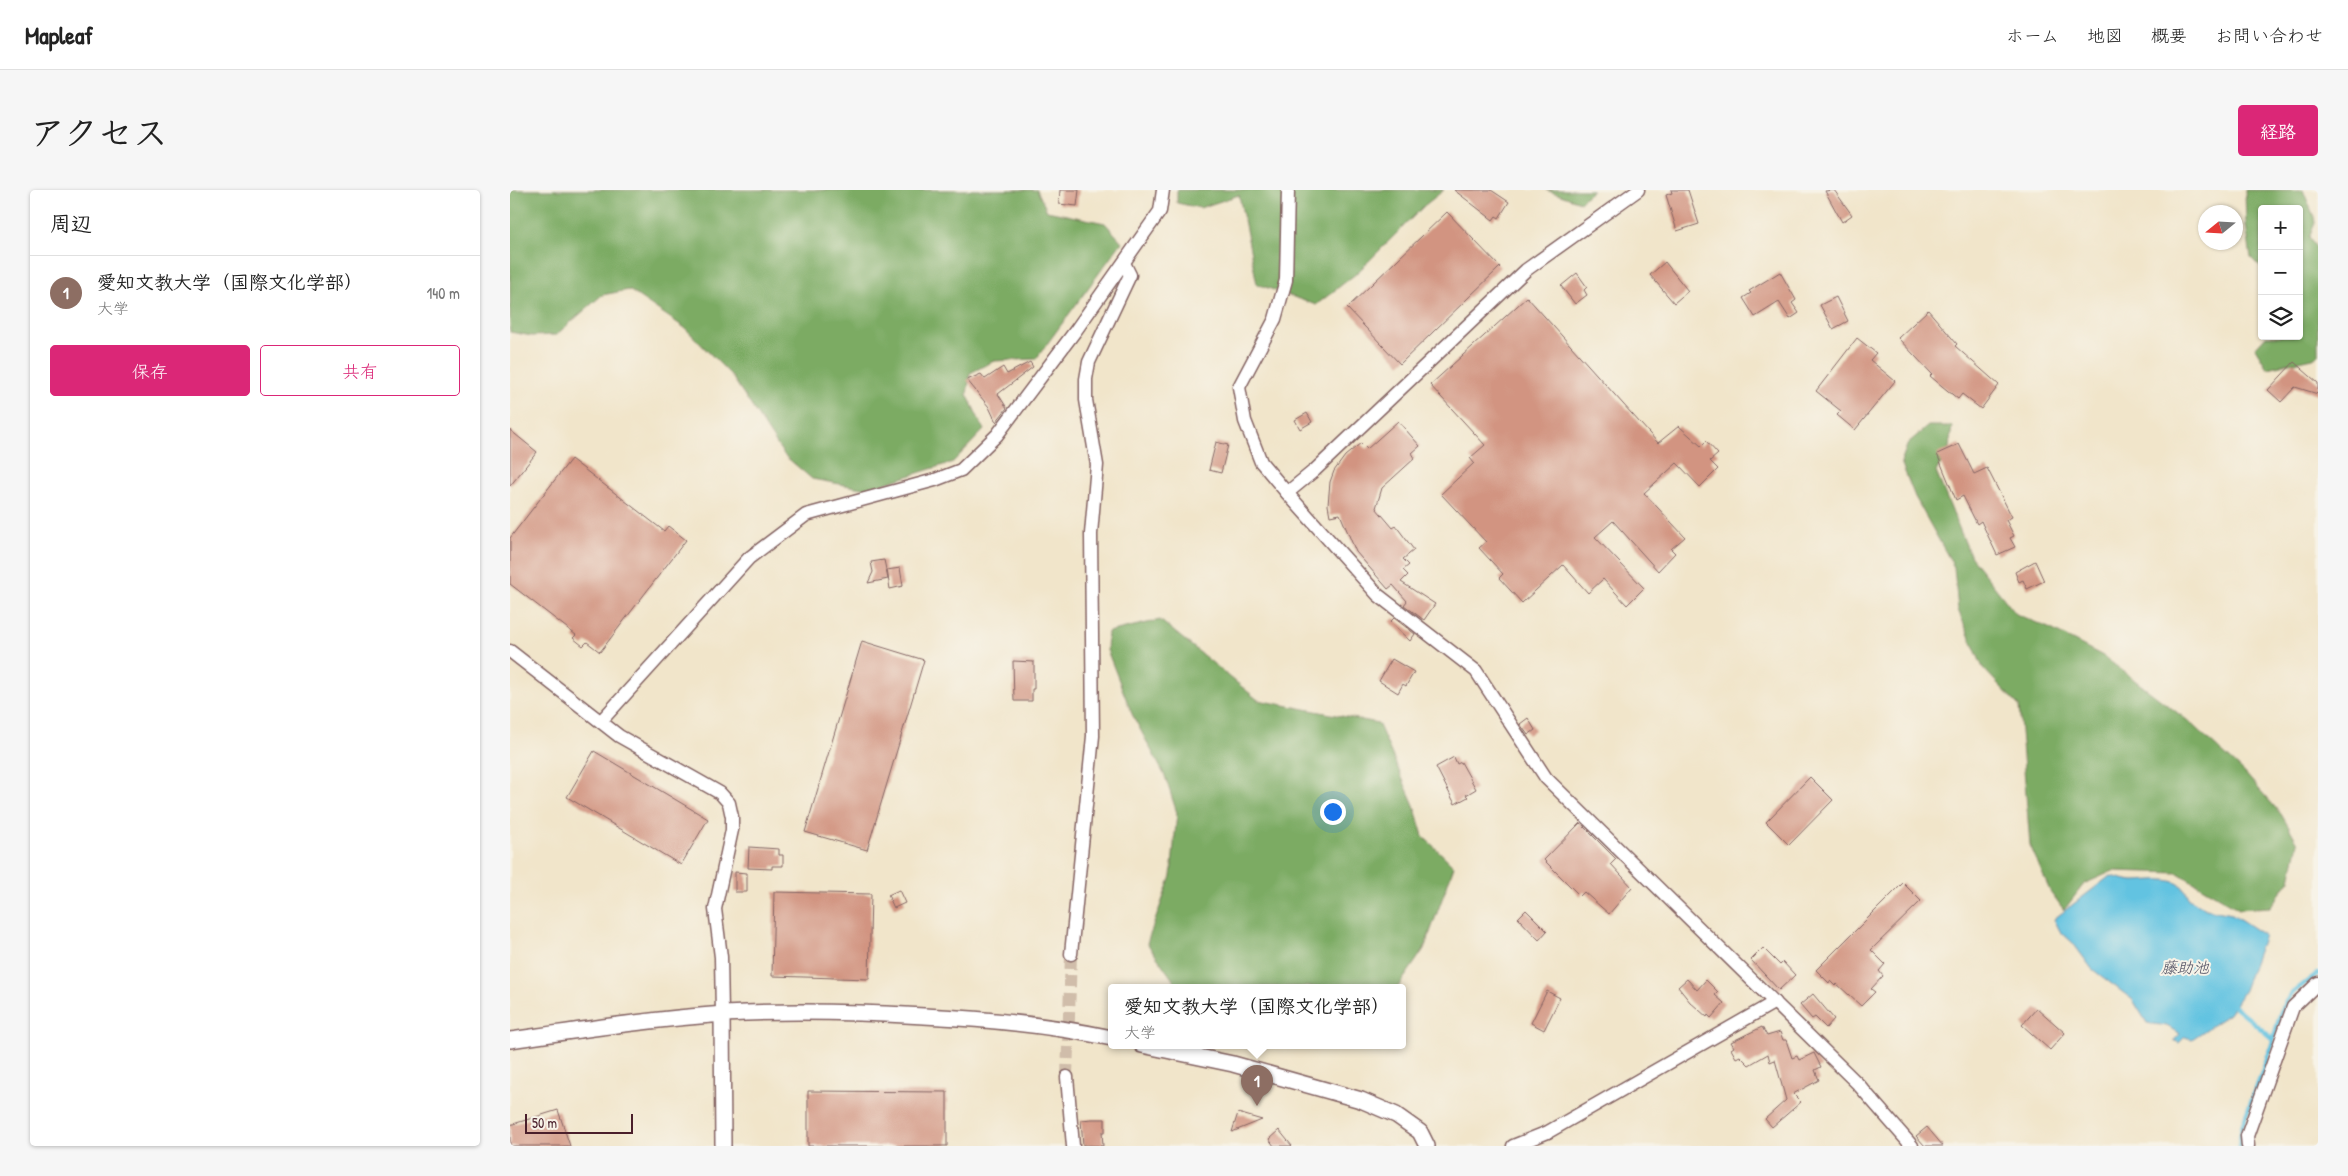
<!DOCTYPE html>
<html lang="ja">
<head>
<meta charset="utf-8">
<style>
	:root { --surface:#fff; --page:#f6f6f6; --text:#222; --muted:#767676; --line:#e0e0e0; --accent:#db2777 }
	body { margin:0; font-family:"Patrick Hand","Klee One",sans-serif; background:var(--page); color:var(--text) }
	.controls { position:absolute; right:15px; top:15px; display:grid; overflow:hidden; border-radius:5px; box-shadow:0 1px 4px #0004 }
	.controls button { width:45px; height:45px; display:grid; place-items:center; padding:0; border:0; border-bottom:1px solid var(--line); background:var(--surface); color:var(--text); font:25px sans-serif }
	.compass { position:absolute; left:1688px; top:15px; width:45px; height:45px; border-radius:50%; background:var(--surface); box-shadow:0 1px 4px #0004; rotate:252deg }
	.scale { position:absolute; left:15px; bottom:12px; width:108px; box-sizing:border-box; padding-left:5px; border:2px solid #4a1f2b; border-top:0; font-size:14px; line-height:18px; white-space:nowrap; color:#4a1f2b; -webkit-text-stroke:4px #f7f3e8; paint-order:stroke }
	.you { position:absolute; left:822px; top:621px; width:18px; height:18px; margin:-12px; border:4px solid #fff; border-radius:50%; background:#1a73e8; box-shadow:0 0 0 8px #1a73e833 }
	.badge { display:grid; place-items:center; width:32px; height:32px; border-radius:50%; background:var(--accent); color:#fff; font-size:16px; font-weight:700 }
	.pin { position:absolute; translate:-50% -41px; filter:drop-shadow(0 1px 2px #0008) }
	.pin::after { content:''; position:absolute; top:26px; width:18px; height:15px; background:inherit; clip-path:polygon(0 0,100% 0,50% 100%) }
	.popup { position:absolute; left:598px; top:794px; width:298px; height:65px; box-sizing:border-box; display:grid; place-content:center; border-radius:5px; background:var(--surface); filter:drop-shadow(0 1px 4px #0005); font-size:16px; white-space:nowrap; color:var(--muted) }
	.popup b { font-size:19px; color:var(--text) }
	.popup::after { content:''; position:absolute; left:50%; top:100%; margin-left:-10px; border:10px solid transparent; border-top-color:var(--surface) }
	.list { margin:0; padding:0; list-style:none }
	h2 { display:flex; justify-content:space-between; align-items:center; height:65px; margin:0; padding:0 20px; font-size:21px }
	h2 small { font-size:16px; font-weight:400; color:var(--muted) }
	.list li { display:grid; grid-template-columns:32px 1fr auto; gap:15px; align-items:center; box-sizing:border-box; height:75px; padding:0 20px; border-top:1px solid var(--line) }
	.list b { display:block; font-size:19px; white-space:nowrap }
	.list p { margin:0; font-size:16px; white-space:nowrap; color:var(--muted) }
	.list em { font-size:16px; font-style:normal; color:var(--muted) }
	.actions { display:flex; gap:10px; padding:15px 20px }
	.actions a { flex:1; padding:11px 0; border:1px solid var(--accent); border-radius:5px; text-align:center; font-size:18px; color:var(--accent) }
	.actions .main { background:var(--accent); color:#fff }
	.icon { flex:none; width:28px; height:28px; fill:none; stroke:currentColor; stroke-width:2; stroke-linecap:round; stroke-linejoin:round }
	.map { position:relative; flex:none; width:1808px; height:956px; overflow:hidden; border-radius:5px }
	header { display:flex; align-items:center; gap:30px; box-sizing:border-box; height:70px; padding:0 25px; background:var(--surface); border-bottom:1px solid var(--line) }
	header strong { font-size:24px }
	nav { display:flex; gap:28px; margin-inline-start:auto; font-size:18px }
	.intro { display:flex; align-items:center; justify-content:space-between; box-sizing:border-box; height:120px; padding:0 30px }
	h1 { margin:0; font-size:35px }
	.button { padding:12px 22px; border-radius:5px; background:var(--accent); color:#fff; font-size:18px; font-weight:700 }
	main { display:flex; gap:30px; padding:0 30px }
	aside { flex:1; background:var(--surface); border-radius:5px; box-shadow:0 1px 4px #0004 }
	.map>svg:first-child { display:block }
	.forest { fill:#7cab64; stroke:#636548 }
	.water { fill:#62c3e1; stroke:#567186 }
	.lines { fill:none; stroke-linecap:round; stroke-linejoin:round }
	.stream { stroke:#62c3e1; stroke-width:4.5 }
	.building { fill:#d29481 }
	.minor-tunnel { stroke:#d0bdaa; stroke-width:12; stroke-dasharray:12 6; stroke-linecap:butt }
	.minor-casing { stroke:#846463; stroke-width:15 }
	.tertiary-casing { stroke:#846463; stroke-width:18 }
	.minor { stroke:#fff; stroke-width:12 }
	.tertiary { stroke:#fff; stroke-width:15 }
	.labels { text-anchor:middle; stroke-width:4; stroke-linejoin:round; paint-order:stroke }
	.water-label { font-size:16px; font-style:italic; fill:#515062; stroke:#f7f3e8 }
</style>
</head>
<body>
<header>
<strong>Mapleaf</strong>
<nav><a>ホーム</a><a>地図</a><a>概要</a><a>お問い合わせ</a></nav>
</header>
<div class="intro"><h1>アクセス</h1><a class="button">経路</a></div>
<main>
<aside>
<h2>周辺<small></small></h2>
<ul class="list">
<li><span class="badge" style="background:#8d6e63">1</span><div><b>愛知文教大学（国際文化学部）</b><p>大学</p></div><em>140 m</em></li>
</ul>
<div class="actions"><a class="main">保存</a><a>共有</a></div>
</aside>
<div class="map">
<svg width="1808" height="956" viewBox="0 0 1808 956">
	<rect width="100%" height="100%" fill="#f7f3e8"/>
	<filter id="ink" filterUnits="userSpaceOnUse"><feTurbulence type="fractalNoise" baseFrequency=".02" numOctaves="2"/><feDisplacementMap in="SourceGraphic" scale="10" xChannelSelector="R" yChannelSelector="G"/><feConvolveMatrix kernelMatrix="1 2 1 2 8 2 1 2 1" color-interpolation-filters="sRGB"/></filter>
	<filter id="wash" filterUnits="userSpaceOnUse"><feTurbulence type="fractalNoise" baseFrequency=".0096" numOctaves="4" result="noise"/><feDisplacementMap in="SourceGraphic" scale="20" xChannelSelector="R" yChannelSelector="G"/><feGaussianBlur stdDeviation="1.12" result="paint"/><feColorMatrix in="noise" values="0 0 0 0 0 0 0 0 0 0 0 0 0 0 0 0 0 1.4 0 .05"/><feComposite in="paint" operator="in"/></filter>
	<g filter="url(#wash)">
		<rect width="100%" height="100%" fill="#f1e5ca"/>
		<g class="forest">
			<path d="M0,0H527L537,21L595,33L612,52L526,169L484,171L460,183L457,204L474,240L443,272L357,299L302,289L274,265L221,185L175,138L119,100L92,105L46,145L22,146L0,142Z"/>
			<path d="M667,0H934L915,15L847,83L806,115L747,94L729,5L690,18L667,13Z"/>
			<path d="M1036,0H1083L1070,12Z"/>
			<path d="M1735,0H1793L1804,27L1805,33L1799,48L1808,60V165L1803,168L1757,178L1745,158L1756,146H1789V19H1752V79L1741,68L1736,35Z"/>
			<path d="M1418,236H1442L1439,258L1426,282L1461,367L1506,424L1541,439L1593,466L1677,530L1733,581L1771,624L1788,653L1780,690L1760,717L1729,719L1668,683L1603,681L1574,694L1554,720L1540,701L1520,655L1509,516L1473,478L1448,420L1444,377L1405,307L1391,272L1398,253Z"/>
			<path d="M650,430L748,510L868,533L904,615L913,646L944,676L914,759L888,797H668L637,753L661,686L667,623L655,586L622,524L597,460L598,442Z"/>
		</g>
		<path class="water" d="M1600,686C1608,687 1616,691 1624,691C1643,691 1673,683 1679,709L1696,719L1722,724L1754,745L1734,800L1719,824L1682,849L1675,847L1669,853L1664,850L1670,844L1657,836L1637,833L1623,810L1582,779L1563,753L1550,741L1544,729Z"/>
		<g class="lines">
			<g class="stream">
				<path d="M1724,816L1763,849"/>
				<path d="M1729,956L1732,936L1760,861L1772,818L1781,804L1808,783"/>
			</g>
		</g>
		<g id="blocks">
			<g class="building">
				<path d="M550,0H569L567,16L549,14Z"/>
				<path d="M944,0H981L999,12L989,28L986,26L983,30Z"/>
				<path d="M1161,0H1178L1189,34L1167,41L1156,5L1162,3Z"/>
				<path d="M1324,0L1342,25L1332,32L1315,1Z"/>
				<path d="M937,22L990,77L890,174L837,118Z"/>
				<path d="M1155,72L1178,101L1164,113L1140,85Z"/>
				<path d="M1270,82L1286,110L1282,113L1289,123L1280,129L1269,112L1245,127L1233,108L1241,103L1239,101Z"/>
				<path d="M1067,83L1077,97L1074,100L1077,105L1065,114L1051,96Z"/>
				<path d="M1017,107L1148,253L1169,236L1191,256L1196,251L1208,264L1200,271L1208,279L1190,297L1167,273L1134,303L1175,347L1161,359L1165,363L1148,381L1103,331L1085,347L1134,398L1117,415L1093,389L1078,403L1053,375L1012,413L989,388L993,384L969,358L976,352L931,304L964,273L960,268L975,255L920,195Z"/>
				<path d="M1326,107L1338,131L1323,139L1310,115Z"/>
				<path d="M1418,120L1447,154L1445,156L1489,195L1471,219L1452,204L1448,209L1432,196L1420,186L1422,184L1388,148Z"/>
				<path d="M1347,148L1366,163L1360,170L1385,191L1345,240L1327,225L1331,221L1306,201Z"/>
				<path d="M520,172L523,177L488,204L497,218L486,232L479,217L457,190L471,184L475,189L493,177L497,184Z"/>
				<path d="M1784,172L1808,193V204L1785,197L1771,212L1758,200Z"/>
				<path d="M797,223L802,232L790,239L785,230Z"/>
				<path d="M888,231L910,256L902,263L905,268L872,298L866,318L883,338L886,336L904,360L893,369L899,375L893,380L898,385L891,392L925,414L914,430L894,415L897,411L883,395L878,399L846,362L830,324L820,326L818,315L820,292L824,281L835,266L851,253L857,259Z"/>
				<path d="M0,240L27,262L0,296Z"/>
				<path d="M706,252L718,255L711,283L699,280Z"/>
				<path d="M1449,254L1464,284L1477,278L1502,327L1496,330L1504,346L1500,348L1505,357L1487,365L1471,331L1467,334L1453,306L1446,310L1427,264Z"/>
				<path d="M61,269L154,341L158,336L176,350L90,462L77,452L73,456L63,448L66,445L0,394V348Z"/>
				<path d="M374,370L378,389L358,393L363,382L361,372Z"/>
				<path d="M1525,371L1534,391L1517,399L1513,390L1509,392L1505,382Z"/>
				<path d="M390,378L393,396L380,399L377,380Z"/>
				<path d="M884,428L905,444L900,451L880,432Z"/>
				<path d="M352,451L414,470L357,660L295,642Z"/>
				<path d="M882,469L904,482L896,496L893,494L888,503L869,491Z"/>
				<path d="M503,471L524,472V499H522V511H504Z"/>
				<path d="M1018,528L1025,540L1018,545L1010,534Z"/>
				<path d="M84,561L198,629L171,675L57,607Z"/>
				<path d="M944,567L947,574L951,572L966,599L956,605L958,607L945,614L926,577Z"/>
				<path d="M1300,587L1323,610L1279,655L1256,632Z"/>
				<path d="M1070,633L1106,669L1101,674L1122,697L1099,724L1074,702L1070,706L1034,670Z"/>
				<path d="M239,657L269,659V665H273V676H262V679L238,678Z"/>
				<path d="M225,682L237,683V702H225Z"/>
				<path d="M1393,693L1411,711L1361,760L1375,774L1369,781L1373,786L1361,799L1365,802L1351,816L1327,794L1325,796L1320,791L1319,793L1306,780Z"/>
				<path d="M389,700L395,713L384,718L378,705Z"/>
				<path d="M264,702L361,704L359,789L262,786Z"/>
				<path d="M1016,720L1037,741L1029,750L1008,728Z"/>
				<path d="M1253,758L1270,775L1273,772L1285,785L1269,800L1241,770Z"/>
				<path d="M1177,789L1187,800L1196,790L1208,802L1205,805L1214,813L1201,828L1198,825L1197,827L1180,812L1168,797Z"/>
				<path d="M1037,801L1050,808L1034,840L1021,833Z"/>
				<path d="M1303,804L1324,829L1316,838L1305,827L1302,829L1290,815Z"/>
				<path d="M1527,818L1555,843L1540,860L1512,835Z"/>
				<path d="M1252,837L1257,846L1270,842L1273,850H1276L1282,868L1287,866L1289,870L1304,863L1311,877L1305,880L1309,890L1283,904L1291,912L1262,937L1255,929L1276,910L1265,870L1260,872L1258,864L1239,875L1230,866L1226,868L1221,859L1224,857L1221,852Z"/>
				<path d="M298,901L437,902V956H298Z"/>
				<path d="M48,920L60,956H0V935Z"/>
				<path d="M728,923L752,930L722,942Z"/>
				<path d="M582,929H595V942H592L593,956L573,955L571,930Z"/>
				<path d="M1417,937L1433,956H1415L1406,946Z"/>
				<path d="M769,940L782,956H764L759,949Z"/>
			</g>
		</g>
	</g>
	<g filter="url(#ink)">
		<use href="#blocks" fill-opacity="0" stroke="#846463" stroke-width="1"/>
		<g class="lines">
			<path class="minor-tunnel" d="M557,887L561,764"/>
			<g class="minor-casing">
				<g id="minor">
					<path d="M1128,0L1016,80L805,280L777,303L868,405L966,481L1036,588L1348,894L1402,956"/>
					<path d="M777,303L751,272L735,231L729,197L765,129L776,90L778,0"/>
					<path d="M0,461L109,546L210,603L219,613L222,627V640L205,719L211,767L212,824"/>
					<path d="M92,530L239,368L296,325L425,290L451,280L487,245L566,140L650,21L653,0"/>
					<path d="M561,764L583,546L581,344L587,275L576,210V189L579,172L620,85L614,73"/>
					<path d="M557,887L563,956"/>
					<path d="M1003,956L1038,942L1265,812"/>
					<path d="M1738,956L1737,946L1783,817L1808,793"/>
				</g>
			</g>
			<g class="tertiary-casing">
				<g id="tertiary">
					<path d="M212,824L213,956"/>
					<path d="M0,850C71,840 143,829 214,824C281,820 348,822 414,826C477,829 540,835 602,848"/>
					<path d="M632,855L723,874L851,910L886,925L910,942L917,956"/>
				</g>
			</g>
			<use href="#minor" class="minor"/>
			<use href="#tertiary" class="tertiary"/>
		</g>
	</g>
	<g class="labels">
		<g class="water-label">
			<text x="1675" y="783">藤助池</text>
		</g>
	</g>
</svg>
<div class="controls">
<button>+</button>
<button>−</button>
<button><svg class="icon" aria-label="layers" viewBox="0 0 24 24"><path d="M12 4l9 5-9 5-9-5zM3 14l9 5 9-5"/></svg></button>
</div>
<svg class="compass" viewBox="-18 -18 36 36"><path d="M0-13l5 13h-10z" fill="#e53935"/><path d="M0 13l5-13h-10z" fill="#767676"/></svg>
<div class="scale">50 m</div>
<div class="you"></div>
<div class="pin badge" style="left:747px;top:916px;background:#8d6e63">1</div>
<div class="popup"><b>愛知文教大学（国際文化学部）</b>大学</div>
</div>
</main>
</body>
</html>
